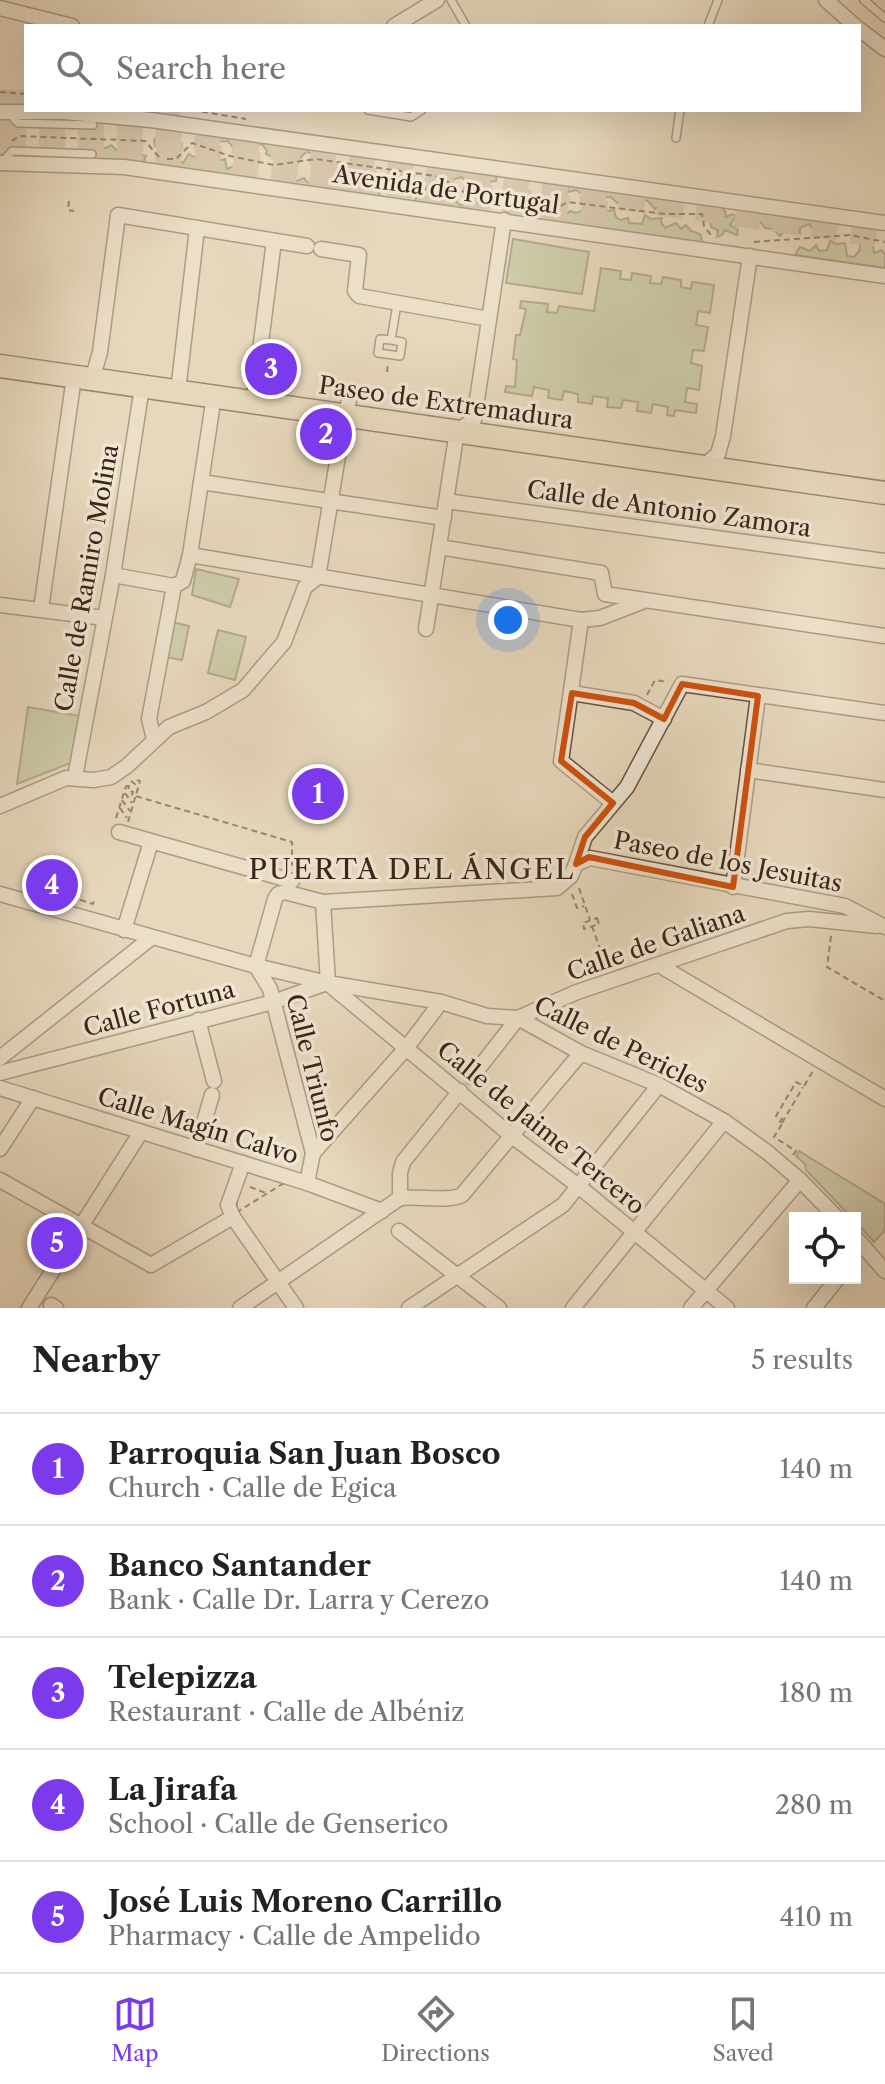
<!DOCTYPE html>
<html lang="en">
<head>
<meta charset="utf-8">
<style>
	:root { --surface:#fff; --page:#f2f2f2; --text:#222; --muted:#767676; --line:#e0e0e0; --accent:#7c3aed }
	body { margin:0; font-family:"Libre Caslon Text",serif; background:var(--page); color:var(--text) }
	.controls { position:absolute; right:24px; bottom:24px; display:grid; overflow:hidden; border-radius:0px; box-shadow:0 8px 32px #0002 }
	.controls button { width:72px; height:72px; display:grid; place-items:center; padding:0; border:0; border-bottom:2px solid var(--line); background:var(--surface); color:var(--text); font:40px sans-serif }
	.you { position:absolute; left:508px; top:620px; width:28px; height:28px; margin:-20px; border:6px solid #fff; border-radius:50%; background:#1a73e8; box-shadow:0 0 0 12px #1a73e833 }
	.badge { display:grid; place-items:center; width:52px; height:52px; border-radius:50%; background:var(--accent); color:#fff; font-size:26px; font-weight:700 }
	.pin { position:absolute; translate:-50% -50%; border:4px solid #fff; box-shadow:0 2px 8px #0006 }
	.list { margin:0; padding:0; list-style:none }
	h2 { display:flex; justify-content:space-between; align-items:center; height:104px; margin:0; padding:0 32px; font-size:34px }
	h2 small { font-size:26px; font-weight:400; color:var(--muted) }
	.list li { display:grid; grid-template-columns:52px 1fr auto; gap:24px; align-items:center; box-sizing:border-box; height:112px; padding:0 32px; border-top:2px solid var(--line) }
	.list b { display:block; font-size:30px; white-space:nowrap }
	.list p { margin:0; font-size:26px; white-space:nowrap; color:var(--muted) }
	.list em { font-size:26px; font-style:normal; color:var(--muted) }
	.icon { flex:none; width:44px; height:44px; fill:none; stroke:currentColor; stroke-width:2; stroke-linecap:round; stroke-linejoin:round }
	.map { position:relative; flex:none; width:885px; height:1308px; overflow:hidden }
	.search { position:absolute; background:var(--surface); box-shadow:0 8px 32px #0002; left:24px; right:24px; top:24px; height:88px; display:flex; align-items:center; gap:20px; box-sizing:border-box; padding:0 28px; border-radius:0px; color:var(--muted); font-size:30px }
	.sheet { height:664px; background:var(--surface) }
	nav { display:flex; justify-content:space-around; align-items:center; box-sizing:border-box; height:112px; border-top:2px solid var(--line); background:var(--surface); font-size:22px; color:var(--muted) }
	nav a { display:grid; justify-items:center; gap:4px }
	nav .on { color:var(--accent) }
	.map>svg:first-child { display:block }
	.green { fill:#b2bf94; stroke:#767254; stroke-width:2 }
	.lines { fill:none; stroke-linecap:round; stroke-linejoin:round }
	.motorway-tunnel { stroke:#c5b49b; stroke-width:26; stroke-dasharray:26 13; stroke-linecap:butt }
	.service-casing { stroke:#66523f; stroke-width:10 }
	.minor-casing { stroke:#66523f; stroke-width:17 }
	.primary-casing { stroke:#3b2515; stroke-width:25 }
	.path { stroke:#3b2515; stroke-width:2; stroke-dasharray:6 4; stroke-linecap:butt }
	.service { stroke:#efe6d4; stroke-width:7 }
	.minor { stroke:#efe6d4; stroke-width:14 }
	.primary { stroke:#e7d8bd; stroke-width:22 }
	.marked { fill:none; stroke:#ce510d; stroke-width:6; stroke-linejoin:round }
	.labels { text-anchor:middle; stroke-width:7; stroke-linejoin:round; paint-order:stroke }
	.street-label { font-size:24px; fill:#3b2515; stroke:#efe6d4 }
	.quarter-label { font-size:28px; letter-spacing:2px; fill:#3b2515; stroke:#efe6d4 }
</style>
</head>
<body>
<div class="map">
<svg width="885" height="1308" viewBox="0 0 885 1308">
	<rect width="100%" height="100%" fill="#e7d8bd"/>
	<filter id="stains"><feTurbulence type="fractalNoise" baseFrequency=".0025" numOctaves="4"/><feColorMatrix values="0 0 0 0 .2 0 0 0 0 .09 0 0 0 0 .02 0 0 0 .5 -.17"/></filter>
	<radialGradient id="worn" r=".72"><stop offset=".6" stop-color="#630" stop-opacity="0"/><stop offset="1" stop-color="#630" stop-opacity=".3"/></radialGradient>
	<g class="green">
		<path d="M163,128L168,134L174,131L178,132L174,141L182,144V148L177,150L171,147L166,155L163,148L155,146L154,140Z"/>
		<path d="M213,133L325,149L322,155L306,152L298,160L286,154L280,160L266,154L267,151L262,144L258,145L249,153L247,148L240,146L234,149L228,141L215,142Z"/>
		<path d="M111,145L116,150L124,145L133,146L137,154L146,156L143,163L99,159L102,154L101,148H106Z"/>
		<path d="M210,152L217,161L225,159L227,169L239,164L244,171L255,173L254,180L176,169L179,161L183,163L189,154L196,158Z"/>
		<path d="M436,165L497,173L496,181L488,182L478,195L464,189L467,182L461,177L452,180L446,171L438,173Z"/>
		<path d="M344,167L359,169L357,173C362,182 367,187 378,183L380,197L278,183L283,174L294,182L304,178C310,188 320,184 328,178L331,184H337L342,178Z"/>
		<path d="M431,182L444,189L447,198L454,197L458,204L467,207L469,210L415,202L417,192H423Z"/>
		<path d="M567,183L674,198L672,205L661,204L655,209L648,201L638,199L634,204L624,199L617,203L611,197H606L602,192L593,193L588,198L576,190L568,192Z"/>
		<path d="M604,208L608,211L614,210L616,217L620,220L628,218L629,223L642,224L645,215L651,219L662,218L661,222L665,228L676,223L681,229L686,225L691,231L700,234L703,243L552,221L556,213L562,219L570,211L576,213L586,209L594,213Z"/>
		<path d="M719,208L725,211L726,217L732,214L736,216L730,225L738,230L737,235L725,230L722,235L717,237L718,230L711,227L710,218L716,217Z"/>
		<path d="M742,208L835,221L833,228L822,227L815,232L809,224L800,228V233L788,228L780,236L773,229L765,228L758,219L752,222L749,218H743Z"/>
		<path d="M513,239L589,252L582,294L506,283Z"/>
		<path d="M861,240L866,243L872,241L874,253L882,250L885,255V268L795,255L800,247L810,251L816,245L819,251L827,250L830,241L836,244L845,243L847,256L854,257L859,251Z"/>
		<path d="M601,268L621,271L620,279L631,280L632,273L651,276L650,283L661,284L663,277L681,280V287L691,289L692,282L714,285L710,313L698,311L696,325L708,327L704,351L693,350L691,363L702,366L699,390L687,388L685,402L697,404L696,413L675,410L674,416L667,415L668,407L653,404L651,413L637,411L638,402L623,400L621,408L607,407L608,398L593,396L592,404L578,402V394L564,391L562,400L548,398L549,390L534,387L532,396L505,392L506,386L515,387L517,360L513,359L516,335H520L526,309L520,308L521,301L548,304L547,312L557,313L559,306L594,311Z"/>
		<path d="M196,569L239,579L230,607L192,595Z"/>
		<path d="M172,622L189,626L182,660L165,657Z"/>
		<path d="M218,630L246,637L235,680L208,673Z"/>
		<path d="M28,707L80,716L73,762L17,784Z"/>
		<path d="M799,1151L885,1204V1230L874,1242L855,1221V1218H852L806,1170L805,1164L796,1156Z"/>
	</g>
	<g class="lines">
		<g class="motorway-tunnel">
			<path d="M0,102L26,103"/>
			<path d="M129,110L180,117"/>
			<path d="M0,129L122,130L208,137L885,235"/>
			<path d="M0,149L121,151L206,157L612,215"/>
		</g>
		<g class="service-casing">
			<g id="service">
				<path d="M451,0L466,26"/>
				<path d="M864,0L885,18"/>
				<path d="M708,26L718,0"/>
				<path d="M368,110L411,117L422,110"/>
				<path d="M12,112L14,119L18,123L93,125"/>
				<path d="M676,138L680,110"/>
				<path d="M3,161L12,151L92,154"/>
				<path d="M391,340L402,342L400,356L378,353L380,339L391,340L397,304"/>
			</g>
		</g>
		<g class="minor-casing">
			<g id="minor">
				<path d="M826,0L855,26"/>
				<path d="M0,8L72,26"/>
				<path d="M394,26L437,0"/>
				<path d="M859,29L885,49"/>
				<path d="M0,112H64L151,120L885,223"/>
				<path d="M0,163L124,167L885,276"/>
				<path d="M321,249L359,255L355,291L359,296L489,319"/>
				<path d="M92,380L100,352L118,215L307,246"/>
				<path d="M255,389L274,241"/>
				<path d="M178,391L197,229"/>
				<path d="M704,466L718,454L723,436L750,256"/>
				<path d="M201,482L444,518"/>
				<path d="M446,501L885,561"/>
				<path d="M439,547L601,573L605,594L885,636"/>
				<path d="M190,555L581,620L600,618L644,601"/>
				<path d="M113,575L174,586"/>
				<path d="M318,577L345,414L349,401"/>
				<path d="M0,605L104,618"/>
				<path d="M41,609L74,377"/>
				<path d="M581,620L561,761L613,803"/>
				<path d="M426,629L457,431L474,420L504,220"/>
				<path d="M572,693L634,703L664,719"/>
				<path d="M154,739L149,719L174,586L183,581L190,555L214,396"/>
				<path d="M748,770L885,790"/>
				<path d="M75,777L113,575L142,387"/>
				<path d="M0,806L66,778L94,780L111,777L127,766L169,727L206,712L243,690L284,642L305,587L318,577"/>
				<path d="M119,832L292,881"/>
				<path d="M576,864L585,837L627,787L682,684L885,713"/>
				<path d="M733,887L758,696"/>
				<path d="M0,894L256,966L328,983L441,1002L487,1016L518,1018L581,1053L659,1085L724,1121L767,1152L800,1180L837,1218"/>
				<path d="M323,902L328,983"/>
				<path d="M124,930L151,842"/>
				<path d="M659,965L885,1099"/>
				<path d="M256,966L275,899L278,894L285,892L323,902L557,888L571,876L576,864L590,858L845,906L885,927"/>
				<path d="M256,966L270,989L313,1153L307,1183"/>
				<path d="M331,986L512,1136L577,1185L727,1308"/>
				<path d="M198,1020L214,1081"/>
				<path d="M0,1058L151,938"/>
				<path d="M0,1073L273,1002L327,983"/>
				<path d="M472,1077L518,1018L577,992L787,921L809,919L877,926"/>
				<path d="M0,1088L307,1183L382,1211"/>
				<path d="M0,1149L33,1098"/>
				<path d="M196,1149L212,1095"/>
				<path d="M313,1153L407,1047L441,1002"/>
				<path d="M0,1180L151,1265L233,1217L228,1205L243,1163"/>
				<path d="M400,1198C418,1196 450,1202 462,1195L581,1053"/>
				<path d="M233,1217L296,1308"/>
				<path d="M399,1231L499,1308"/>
				<path d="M855,1237L885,1271"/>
				<path d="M51,1305L56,1308"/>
				<path d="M29,1308L141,1132"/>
				<path d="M240,1308L400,1198V1173L403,1162L460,1091"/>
				<path d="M409,1308L563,1205L659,1085"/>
				<path d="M573,1308L724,1121"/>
				<path d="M691,1308L800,1180"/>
				<path d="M814,1308L838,1278"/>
			</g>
		</g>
		<g class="primary-casing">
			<path id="primary" d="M0,366L885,493"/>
		</g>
		<g class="path">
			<path d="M0,92L26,94"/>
			<path d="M192,110L246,119"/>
			<path d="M12,141L19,136L145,141L160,158"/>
			<path d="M167,159H176L192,143L230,156L274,165L316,159L435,176L458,187L475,202L497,206"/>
			<path d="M69,201L68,210L74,211"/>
			<path d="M543,212L550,213L567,202L665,214H702L704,226L713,238"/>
			<path d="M754,242L850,235L885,242"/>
			<path d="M387,372L388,364"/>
			<path d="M384,397L385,387"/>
			<path d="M647,695L655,680L668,682"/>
			<path d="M131,781L135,784L136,789"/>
			<path d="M126,786H129L128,790L133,792L132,795L292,842V868"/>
			<path d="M125,793L132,803"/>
			<path d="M122,800L130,811"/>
			<path d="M120,808L127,818"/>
			<path d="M116,818L126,786"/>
			<path d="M128,822L140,781L133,779"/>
			<path d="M579,888L590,920"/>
			<path d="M55,889L54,891L93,904L94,901"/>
			<path d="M572,894L577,908L584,906"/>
			<path d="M597,918L599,924L584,929L583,923Z"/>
			<path d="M592,926L606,966"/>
			<path d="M831,936L827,967L885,1001"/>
			<path d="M782,1123L803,1087"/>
			<path d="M793,1155L796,1151L774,1137L782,1124L779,1123L782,1119L776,1116L796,1082L804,1086L813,1071"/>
			<path d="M246,1171L284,1183L237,1212L236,1197Z"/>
			<path d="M250,1187L266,1193"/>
		</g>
		<use href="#service" class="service"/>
		<use href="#minor" class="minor"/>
		<use href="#primary" class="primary"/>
	</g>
	<path d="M0 0H885V1308H0ZM682,684L758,696L733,887L589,857L576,864L585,837L613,803L561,761L572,693L634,703L664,719Z" fill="#e7d8bd" fill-opacity=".55" fill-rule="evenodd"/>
	<path class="marked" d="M682,684L758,696L733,887L589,857L576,864L585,837L613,803L561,761L572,693L634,703L664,719Z"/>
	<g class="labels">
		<g class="street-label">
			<text transform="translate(446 190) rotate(8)" y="8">Avenida de Portugal</text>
			<text transform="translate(446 403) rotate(8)" y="8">Paseo de Extremadura</text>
			<text transform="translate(669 509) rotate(8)" y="8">Calle de Antonio Zamora</text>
			<text transform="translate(87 578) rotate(-80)" y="8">Calle de Ramiro Molina</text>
			<text transform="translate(728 862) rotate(11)" y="8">Paseo de los Jesuitas</text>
			<text transform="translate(656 943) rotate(-19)" y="8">Calle de Galiana</text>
			<text transform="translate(159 1009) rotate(-15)" y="8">Calle Fortuna</text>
			<text transform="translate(621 1045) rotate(26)" y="8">Calle de Pericles</text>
			<text transform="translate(312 1068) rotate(76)" y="8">Calle Triunfo</text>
			<text transform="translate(198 1126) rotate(17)" y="8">Calle Magín Calvo</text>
			<text transform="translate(541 1128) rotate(39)" y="8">Calle de Jaime Tercero</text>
		</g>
		<g class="quarter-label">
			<text x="412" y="879">PUERTA DEL ÁNGEL</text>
		</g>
	</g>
	<rect width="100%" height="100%" filter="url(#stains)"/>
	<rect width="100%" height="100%" fill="url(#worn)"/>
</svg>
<div class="controls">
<button><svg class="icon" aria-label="locate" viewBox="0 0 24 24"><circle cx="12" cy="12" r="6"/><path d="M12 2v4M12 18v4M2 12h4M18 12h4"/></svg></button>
</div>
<div class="you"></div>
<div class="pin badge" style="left:318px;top:794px">1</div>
<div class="pin badge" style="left:326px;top:434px">2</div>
<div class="pin badge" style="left:271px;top:369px">3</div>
<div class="pin badge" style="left:52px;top:885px">4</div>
<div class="pin badge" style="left:57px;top:1243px">5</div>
<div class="search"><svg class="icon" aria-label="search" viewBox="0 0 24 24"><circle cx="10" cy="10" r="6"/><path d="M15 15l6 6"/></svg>Search here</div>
</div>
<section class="sheet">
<h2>Nearby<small>5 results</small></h2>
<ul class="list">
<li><span class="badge">1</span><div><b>Parroquia San Juan Bosco</b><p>Church · Calle de Egica</p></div><em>140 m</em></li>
<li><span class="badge">2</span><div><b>Banco Santander</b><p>Bank · Calle Dr. Larra y Cerezo</p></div><em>140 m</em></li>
<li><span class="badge">3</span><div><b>Telepizza</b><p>Restaurant · Calle de Albéniz</p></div><em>180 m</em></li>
<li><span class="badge">4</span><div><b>La Jirafa</b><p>School · Calle de Genserico</p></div><em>280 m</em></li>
<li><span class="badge">5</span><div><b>José Luis Moreno Carrillo</b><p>Pharmacy · Calle de Ampelido</p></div><em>410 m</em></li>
</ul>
</section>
<nav>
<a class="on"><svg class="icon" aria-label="map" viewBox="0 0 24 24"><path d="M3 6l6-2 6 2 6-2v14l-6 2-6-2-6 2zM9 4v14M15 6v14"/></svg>Map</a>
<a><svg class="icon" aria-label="directions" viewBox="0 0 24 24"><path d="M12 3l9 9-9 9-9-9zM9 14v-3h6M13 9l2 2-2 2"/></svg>Directions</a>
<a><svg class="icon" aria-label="saved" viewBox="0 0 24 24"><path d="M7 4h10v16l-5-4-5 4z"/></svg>Saved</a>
</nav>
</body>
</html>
